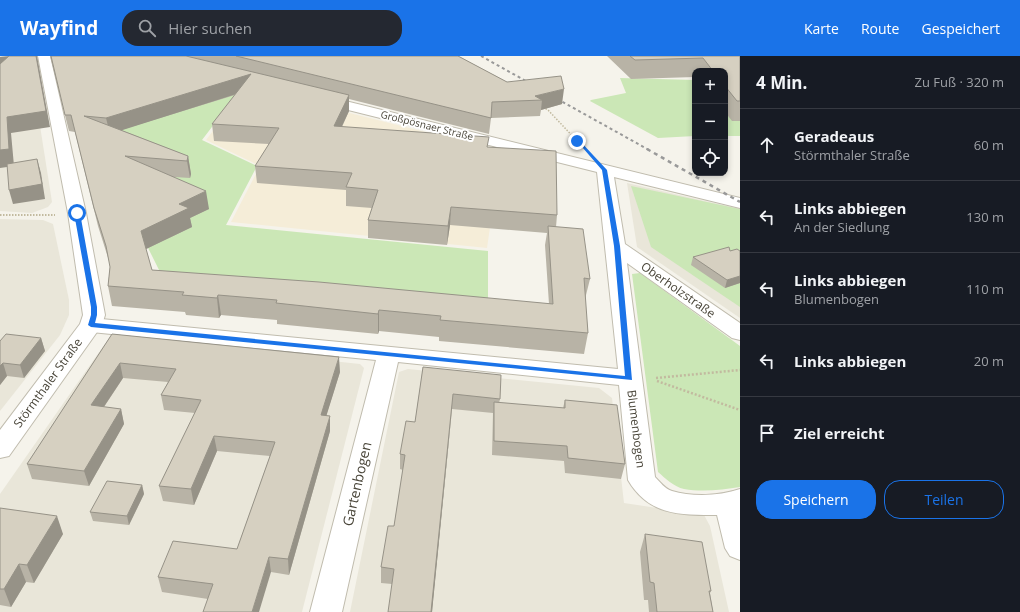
<!DOCTYPE html>
<html lang="de">
<head>
<meta charset="utf-8">
<style>
	:root { --surface:#171b24; --page:#242831; --text:#f1f3f6; --muted:#9ea1a6; --line:#363941; --accent:#1a73e8 }
	body { margin:0; font-family:"Open Sans",sans-serif; background:var(--page); color:var(--text) }
	.controls { position:absolute; right:12px; top:12px; display:grid; overflow:hidden; border-radius:8px; box-shadow:0 2px 6px #0003 }
	.controls button { width:36px; height:36px; display:grid; place-items:center; padding:0; border:0; border-bottom:1px solid var(--line); background:var(--surface); color:var(--text); font:20px sans-serif }
	.stop { position:absolute; width:12px; height:12px; margin:-9px; border:3px solid #1a73e8; border-radius:50%; background:#fff }
	.stop.end { background:#1a73e8; border-color:#fff; box-shadow:0 1px 4px #0008 }
	.list { margin:0; padding:0; list-style:none }
	h2 { display:flex; justify-content:space-between; align-items:center; height:52px; margin:0; padding:0 16px; font-size:17px }
	h2 small { font-size:13px; font-weight:400; color:var(--muted) }
	.list li { display:grid; grid-template-columns:26px 1fr auto; gap:12px; align-items:center; box-sizing:border-box; height:72px; padding:0 16px; border-top:1px solid var(--line) }
	.list b { display:block; font-size:15px; white-space:nowrap }
	.list p { margin:0; font-size:13px; white-space:nowrap; color:var(--muted) }
	.list em { font-size:13px; font-style:normal; color:var(--muted) }
	.actions { display:flex; gap:8px; padding:12px 16px }
	.actions a { flex:1; padding:9px 0; border:1px solid var(--accent); border-radius:16px; text-align:center; font-size:14px; color:var(--accent) }
	.actions .main { background:var(--accent); color:#fff }
	.icon { flex:none; width:22px; height:22px; fill:none; stroke:currentColor; stroke-width:2; stroke-linecap:round; stroke-linejoin:round }
	.map { position:relative; flex:none; width:740px; height:556px; overflow:hidden }
	header { display:flex; align-items:center; gap:24px; box-sizing:border-box; height:56px; padding:0 20px; background:var(--accent); color:#fff }
	header strong { font-size:19px }
	nav { display:flex; gap:22px; margin-inline-start:auto; font-size:14px }
	.search { width:280px; height:36px; background:var(--page); display:flex; align-items:center; gap:10px; box-sizing:border-box; padding:0 14px; border-radius:16px; color:var(--muted); font-size:15px }
	main { display:flex }
	aside { flex:1; background:var(--surface) }
	.map>svg:first-child { display:block }
	.residential { fill:#e9e6d9 }
	.commercial { fill:#f5edd8 }
	.green { fill:#cbe7b6 }
	.lines { fill:none; stroke-linecap:round; stroke-linejoin:round }
	.minor-casing { stroke:#c0bcae; stroke-width:2 }
	.tertiary-casing { stroke:#c0bcae; stroke-width:2 }
	.path-far2 { stroke:#c2ba9f; stroke-width:1.5; stroke-dasharray:1.5 1.5; stroke-linecap:butt }
	.path-far1 { stroke:#c2ba9f; stroke-width:2; stroke-dasharray:1.5 1.5; stroke-linecap:butt }
	.path { stroke:#c2ba9f; stroke-width:2.5; stroke-dasharray:2 2; stroke-linecap:butt }
	.minor { fill:#fff; fill-rule:evenodd }
	.tertiary { fill:#fff; fill-rule:evenodd }
	.rail-far1 { stroke:#999; stroke-width:2; stroke-dasharray:3 3; stroke-linecap:butt }
	.rail { stroke:#999; stroke-width:2.5; stroke-dasharray:4 4; stroke-linecap:butt }
	.wall { fill:#b8b3a6; fill-rule:evenodd }
	.shaded-wall { fill:#969287 }
	.building { fill:#d6d0c1; stroke:#969287 }
	.route { fill:#1a73e8 }
	.labels { text-anchor:middle; stroke-width:4; stroke-linejoin:round; paint-order:stroke }
	.far-street-label { font-size:10px; fill:#494539; stroke:#fff }
	.street-label { font-size:12px; fill:#494539; stroke:#fff }
	.near-street-label { font-size:14px; fill:#494539; stroke:#fff }
</style>
</head>
<body>
<header>
<strong>Wayfind</strong>
<div class="search"><svg class="icon" aria-label="search" viewBox="0 0 24 24"><circle cx="10" cy="10" r="6"/><path d="M15 15l6 6"/></svg>Hier suchen</div>
<nav><a>Karte</a><a>Route</a><a>Gespeichert</a></nav>
</header>
<main>
<div class="map">
<svg width="740" height="556" viewBox="0 0 740 556">
	<rect width="100%" height="100%" fill="#f5f3eb"/>
	<g class="residential">
		<path d="M0,0H29L52,146L48,151L32,157L0,155Z"/>
		<path d="M627,127L740,153V262L637,191Z"/>
		<path d="M0,163L43,164L53,168L69,244V259L60,279L0,355Z"/>
		<path d="M126,283L360,308L364,312L302,556H0V438L104,289L109,286Z"/>
		<path d="M408,313L599,332L612,342L624,447L704,459L710,470L729,556H350L399,316Z"/>
	</g>
	<path class="commercial" d="M246,31L501,95L487,192L231,166L260,110L206,84Z"/>
	<g class="green">
		<path d="M59,13L244,29L202,84L257,110L226,169L488,195V249L164,224Z"/>
		<path d="M620,22L695,24V80L658,82L590,45L591,44L626,37Z"/>
		<path d="M725,25L740,26V80H725Z"/>
		<path d="M631,130L740,153V251L651,191Z"/>
		<path d="M640,217L740,290V431C723,434 701,436 684,433C674,431 665,422 658,416L632,218Z"/>
	</g>
	<g class="lines">
		<g class="minor-casing">
			<path id="minor" d="M321,39L740,142V152L614,121L625,188L740,267V284L732,282L627,207L655,421C660,426 665,433 672,435C692,441 720,440 740,433V504L730,500L725,492L717,459C681,459 649,460 628,424L619,329L398,306L342,556H310L376,304L91,276L83,274L80,269L83,264L91,262L618,313L597,116L316,46L314,43L316,40Z"/>
		</g>
		<g class="tertiary-casing">
			<path id="tertiary" d="M38,0H50L86,157L105,259L102,269L9,400L0,402V374L80,268L83,259L68,157Z"/>
		</g>
		<path class="path-far2" d="M543,51L548,54L579,87"/>
		<path class="path-far1" d="M0,159H55"/>
		<g class="path">
			<path d="M656,322L740,314"/>
			<path d="M657,325L740,354"/>
		</g>
		<use href="#minor" class="minor"/>
		<use href="#tertiary" class="tertiary"/>
		<g class="rail-far1">
			<path d="M481,0L533,29"/>
			<path d="M552,40L649,94"/>
		</g>
		<path class="rail" d="M647,93L740,146"/>
	</g>
	<g class="wall">
		<path d="M50,0H458L507,26L562,48L541,54L540,60L491,62L489,78L349,43V55L342,71L488,91L557,159L556,171L590,223L585,243L588,277L584,298L439,285V281L379,275L378,278L277,268V264L221,259L219,262L186,259L185,256L112,250L108,230L110,211V208L98,170L75,76L69,75ZM235,39L212,68L214,85L269,88L255,110L257,127L346,134V150L372,152L368,164V182L447,189L450,169L547,177L545,189L549,248L152,214L146,193L192,171L190,162L209,153L174,121L190,122L191,118L188,100L121,74Z"/>
		<path d="M607,0H740V65H732L725,56V15H695V21L631,23Z"/>
		<path d="M730,195H740V227L725,232L691,209L693,201Z"/>
		<path d="M112,278L340,316L326,360L330,375L289,519L271,516L208,543L162,536L158,521L237,493L270,400L217,395L194,449L163,445L159,430L195,357L164,354L161,339L168,326L123,322L104,351L121,353L124,368L89,430L32,423L27,408Z"/>
		<path d="M41,282L45,295L24,322L7,320L0,329V285Z"/>
		<path d="M423,311L500,343L499,347L563,352L565,344L625,408L621,423L565,417L564,405L492,399L493,357L452,353L432,556L392,528L381,527V511L394,470L403,414L400,413V398L415,366Z"/>
		<path d="M142,429L144,438L129,469L93,465L90,456Z"/>
		<path d="M0,452L63,478L34,527L26,526L11,551L0,549Z"/>
		<path d="M645,478L711,535L710,537L713,556H649L648,544H644L640,496Z"/>
	</g>
	<g class="shaded-wall">
		<path d="M9,0L0,16V1Z"/>
		<path d="M36,0H37L50,71L11,77L14,110L0,112V94L7,61Z"/>
		<path d="M251,18L252,33L110,78L106,62Z"/>
		<path d="M564,33L562,48L541,54L542,44L535,40Z"/>
		<path d="M349,39V55L334,87V70Z"/>
		<path d="M188,100L191,118L190,122L187,105Z"/>
		<path d="M37,103L41,117L45,143L13,148L9,134Z"/>
		<path d="M206,135L209,153L190,162L192,171L144,194L141,175L179,148Z"/>
		<path d="M451,151L450,169L447,189L448,170Z"/>
		<path d="M740,220V227L725,232L727,224Z"/>
		<path d="M218,239L221,259L219,262L217,242Z"/>
		<path d="M379,254V275L378,278V258Z"/>
		<path d="M41,282L45,295L24,322L20,309Z"/>
		<path d="M339,301L340,316L322,374L321,359Z"/>
		<path d="M3,307L7,320L0,329V310Z"/>
		<path d="M120,307L123,322L95,364L91,349Z"/>
		<path d="M121,353L124,368L89,430L84,415Z"/>
		<path d="M452,353L432,556H431Z"/>
		<path d="M330,360V375L289,519L288,503Z"/>
		<path d="M214,380L217,395L194,449L191,433Z"/>
		<path d="M142,429L144,438L129,469L127,460Z"/>
		<path d="M57,460L63,478L34,527L27,509Z"/>
		<path d="M269,501L271,516L259,556H252Z"/>
		<path d="M19,508L26,526L11,551L4,533Z"/>
	</g>
	<g class="building">
		<path d="M9,0H36L46,55L7,61L9,93L0,94V8Z"/>
		<path d="M51,0H186L349,39L334,70L489,81L487,91L556,95L557,159L451,151L448,170L368,164L378,134L346,131L352,117L255,110L279,72L212,68L251,18L106,62L84,60L188,100L187,105L125,100L206,135L179,148L189,152L141,175L152,214L319,226L553,248L548,170L583,173L590,223L584,222L588,277L440,264L441,260L379,254L378,258L276,247L277,244L218,239L217,242L182,239L184,236L108,230L110,211L106,190L94,152L71,59H65Z"/>
		<path d="M236,0H458L507,26L561,20L564,33L535,40L542,44L492,46L491,62Z"/>
		<path d="M630,0H740V45H737L725,30V15H713L703,2L635,4Z"/>
		<path d="M37,103L42,128L9,134L7,108Z"/>
		<path d="M729,191L730,195L737,193L740,195V220L727,224L693,201Z"/>
		<path d="M6,278L41,282L20,309L3,307L0,310V285Z"/>
		<path d="M112,278L339,301L321,359L330,360L288,503L269,501L252,556H203L213,528L158,521L173,485L237,493L275,386L214,380L191,433L159,430L201,344L161,339L176,313L120,307L91,349L121,353L84,415L27,408Z"/>
		<path d="M423,311L501,319L500,343L453,338L431,556H388L394,513L381,511L388,470H394L405,399L400,398L406,365L415,366Z"/>
		<path d="M565,344L617,349L625,408L568,402L567,390L494,385V346L565,352Z"/>
		<path d="M107,425L142,429L127,460L90,456Z"/>
		<path d="M0,452L57,460L27,509L19,508L4,533H0Z"/>
		<path d="M645,478L702,486L711,535H709L713,556H657L654,527L650,526Z"/>
	</g>
	<path class="route" d="M576,84H579L607,114L620,190L632,324L91,271L88,269L91,259V251L74,157L77,156L80,157L97,251V259L95,267L625,320L614,190L602,114Z"/>
	<g class="labels">
		<g class="far-street-label">
			<text transform="translate(427 69) rotate(14)" y="4">Großpösnaer Straße</text>
		</g>
		<g class="street-label">
			<text transform="translate(678 234) rotate(35)" y="4">Oberholzstraße</text>
			<text transform="translate(48 327) rotate(-54)" y="4">Störmthaler Straße</text>
			<text transform="translate(636 373) rotate(83)" y="4">Blumenbogen</text>
		</g>
		<g class="near-street-label">
			<text transform="translate(357 428) rotate(-77)" y="5">Gartenbogen</text>
		</g>
	</g>
</svg>
<div class="controls">
<button>+</button>
<button>−</button>
<button><svg class="icon" aria-label="locate" viewBox="0 0 24 24"><circle cx="12" cy="12" r="6"/><path d="M12 2v4M12 18v4M2 12h4M18 12h4"/></svg></button>
</div>
<div class="stop" style="left:77px;top:157px"></div>
<div class="stop end" style="left:577px;top:85px"></div>
</div>
<aside>
<h2>4 Min.<small>Zu Fuß · 320 m</small></h2>
<ul class="list">
<li><svg class="icon" aria-label="ahead" viewBox="0 0 24 24"><path d="M12 20V5M6 11l6-6 6 6"/></svg><div><b>Geradeaus</b><p>Störmthaler Straße</p></div><em>60 m</em></li>
<li><svg class="icon" aria-label="left" viewBox="0 0 24 24"><path d="M17 20v-9H6M10 6l-5 5 5 5"/></svg><div><b>Links abbiegen</b><p>An der Siedlung</p></div><em>130 m</em></li>
<li><svg class="icon" aria-label="left" viewBox="0 0 24 24"><path d="M17 20v-9H6M10 6l-5 5 5 5"/></svg><div><b>Links abbiegen</b><p>Blumenbogen</p></div><em>110 m</em></li>
<li><svg class="icon" aria-label="left" viewBox="0 0 24 24"><path d="M17 20v-9H6M10 6l-5 5 5 5"/></svg><div><b>Links abbiegen</b></div><em>20 m</em></li>
<li><svg class="icon" aria-label="arrive" viewBox="0 0 24 24"><path d="M6 21V4h12l-3 4 3 4H6"/></svg><div><b>Ziel erreicht</b></div></li>
</ul>
<div class="actions"><a class="main">Speichern</a><a>Teilen</a></div>
</aside>
</main>
</body>
</html>
